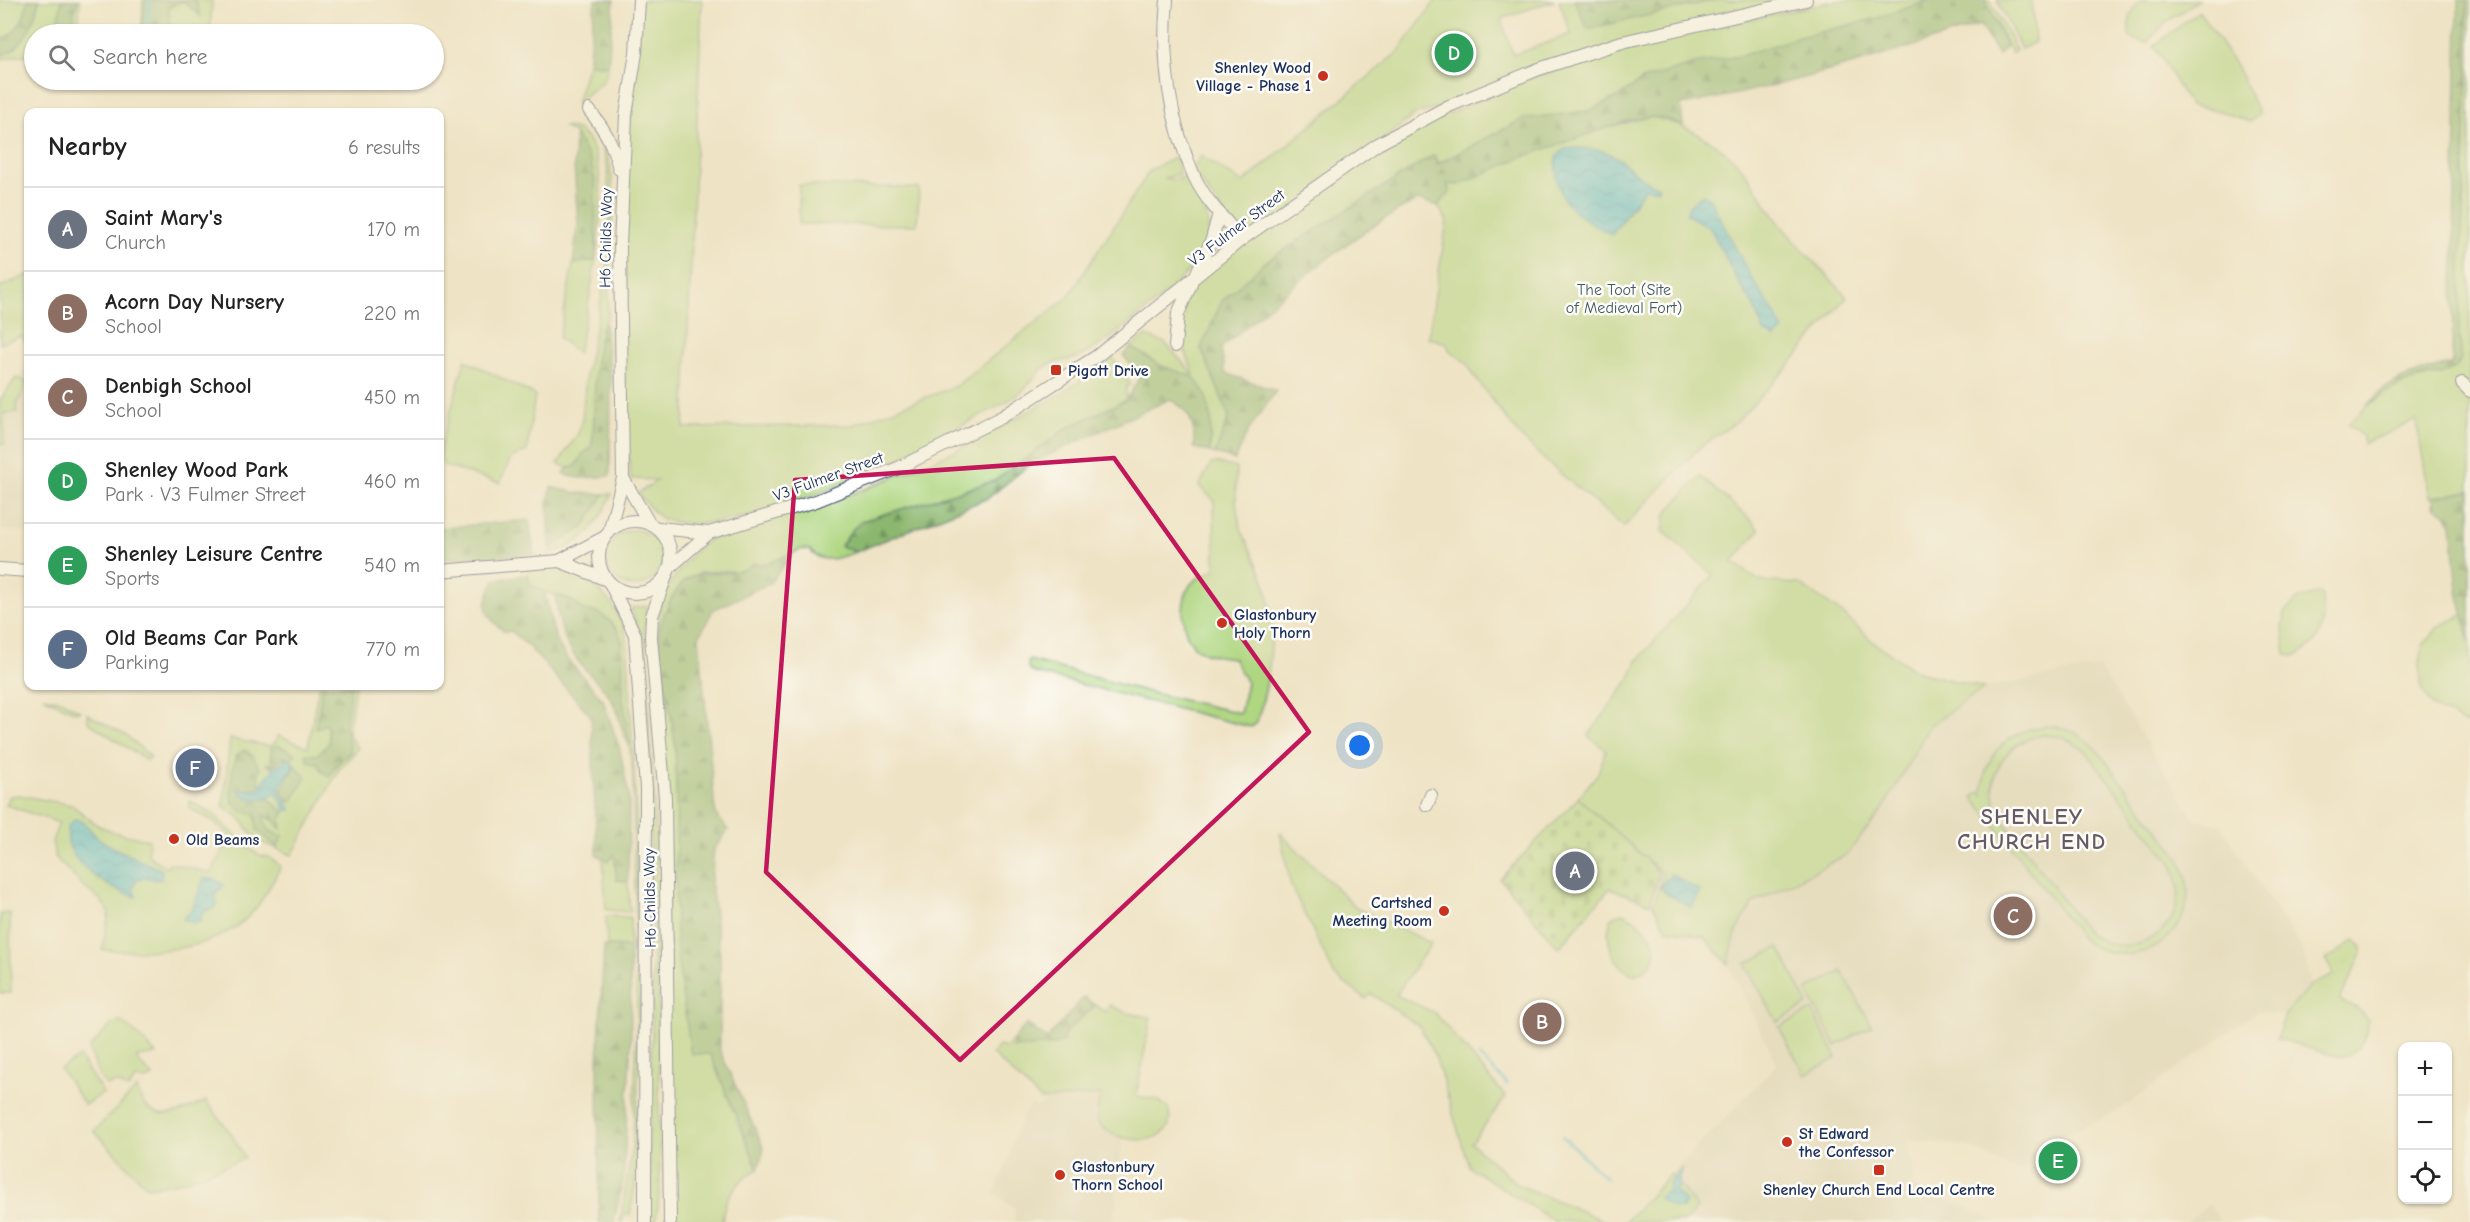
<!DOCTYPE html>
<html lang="en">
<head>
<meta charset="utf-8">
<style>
	:root { --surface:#fff; --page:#f2f2f2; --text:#222; --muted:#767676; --line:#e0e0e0; --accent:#c8321e }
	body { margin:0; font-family:"Comic Neue",sans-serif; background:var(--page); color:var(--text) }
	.controls { position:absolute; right:18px; bottom:18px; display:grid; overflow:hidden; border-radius:12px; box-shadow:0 2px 4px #0004 }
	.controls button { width:54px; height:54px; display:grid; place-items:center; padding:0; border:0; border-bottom:2px solid var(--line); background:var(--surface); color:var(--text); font:30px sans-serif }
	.you { position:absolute; left:1360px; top:746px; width:21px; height:21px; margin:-15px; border:4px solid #fff; border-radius:50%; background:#1a73e8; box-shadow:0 0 0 9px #1a73e833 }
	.badge { display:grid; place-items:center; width:39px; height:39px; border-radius:50%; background:var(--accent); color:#fff; font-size:20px; font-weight:700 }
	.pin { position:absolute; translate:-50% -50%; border:3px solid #fff; box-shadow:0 2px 6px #0006 }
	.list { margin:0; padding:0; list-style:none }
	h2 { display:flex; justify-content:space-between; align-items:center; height:78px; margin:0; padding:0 24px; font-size:26px }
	h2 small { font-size:20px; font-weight:400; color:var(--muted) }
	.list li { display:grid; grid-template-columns:39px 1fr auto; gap:18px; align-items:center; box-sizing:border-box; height:84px; padding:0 24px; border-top:2px solid var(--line) }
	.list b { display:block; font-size:22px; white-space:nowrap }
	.list p { margin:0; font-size:20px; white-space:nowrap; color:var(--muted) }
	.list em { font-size:20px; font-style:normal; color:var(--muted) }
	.icon { flex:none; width:33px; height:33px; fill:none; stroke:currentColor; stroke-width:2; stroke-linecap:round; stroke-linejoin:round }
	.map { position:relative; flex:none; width:2470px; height:1222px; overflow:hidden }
	.search { position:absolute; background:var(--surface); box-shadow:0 2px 4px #0004; left:24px; top:24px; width:420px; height:66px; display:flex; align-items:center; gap:15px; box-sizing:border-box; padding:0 21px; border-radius:33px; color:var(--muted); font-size:22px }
	.panel { position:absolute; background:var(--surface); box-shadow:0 2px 4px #0004; left:24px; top:108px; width:420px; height:582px; border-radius:12px }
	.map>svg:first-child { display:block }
	.built { fill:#dcd4b6 }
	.green { fill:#afd680; stroke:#65826f; stroke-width:1.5; fill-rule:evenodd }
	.forest { fill:url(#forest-firs); stroke:#537366; stroke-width:1.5 }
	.cemetery { fill:url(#cemetery-stones); stroke:#65826f; stroke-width:1.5 }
	.water { fill:url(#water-waves); stroke:#357494; stroke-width:1.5 }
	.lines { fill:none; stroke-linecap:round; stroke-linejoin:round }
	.stream { stroke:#4fbacb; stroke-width:3 }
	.tertiary-casing { stroke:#3b4a6d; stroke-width:14 }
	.tertiary { stroke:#fff; stroke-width:12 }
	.marked { fill:none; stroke:#c2185b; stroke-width:4.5; stroke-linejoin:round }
	.poi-dot { fill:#c8321e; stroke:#fdfcf7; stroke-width:2 }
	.labels { text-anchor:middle; stroke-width:5; stroke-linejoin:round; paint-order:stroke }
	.poi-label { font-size:16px; font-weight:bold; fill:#1b2f5e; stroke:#fdfcf7; text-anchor:start }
	.street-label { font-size:16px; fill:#1b2f5e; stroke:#fdfcf7 }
	.park-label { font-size:16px; fill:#405966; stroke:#fdfcf7 }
	.district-label { font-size:22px; font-weight:bold; letter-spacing:1.5px; fill:#655a66; stroke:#fdfcf7 }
</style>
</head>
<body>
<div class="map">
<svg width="2470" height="1222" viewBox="0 0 2470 1222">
	<defs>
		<pattern id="forest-firs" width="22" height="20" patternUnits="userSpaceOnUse" patternTransform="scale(1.5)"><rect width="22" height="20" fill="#8bb76e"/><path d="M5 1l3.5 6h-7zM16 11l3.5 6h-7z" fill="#71955e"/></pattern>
		<pattern id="cemetery-stones" width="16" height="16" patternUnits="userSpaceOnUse" patternTransform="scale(1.5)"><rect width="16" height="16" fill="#afd680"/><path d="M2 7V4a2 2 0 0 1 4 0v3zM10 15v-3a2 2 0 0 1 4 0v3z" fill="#96b871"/></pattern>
		<pattern id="water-waves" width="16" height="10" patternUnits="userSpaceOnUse" patternTransform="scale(1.5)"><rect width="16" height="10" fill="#4fbacb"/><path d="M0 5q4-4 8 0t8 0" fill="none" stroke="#4198a8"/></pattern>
	</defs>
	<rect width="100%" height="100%" fill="#fdfcf7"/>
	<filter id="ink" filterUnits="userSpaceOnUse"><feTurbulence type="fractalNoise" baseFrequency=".0167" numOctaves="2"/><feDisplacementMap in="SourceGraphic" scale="12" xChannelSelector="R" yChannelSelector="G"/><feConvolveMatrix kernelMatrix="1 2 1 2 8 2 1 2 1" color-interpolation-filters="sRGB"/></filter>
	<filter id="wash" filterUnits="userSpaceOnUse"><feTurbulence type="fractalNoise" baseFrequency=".008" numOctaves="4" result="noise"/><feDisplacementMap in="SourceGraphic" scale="24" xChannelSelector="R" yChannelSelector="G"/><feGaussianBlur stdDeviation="1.35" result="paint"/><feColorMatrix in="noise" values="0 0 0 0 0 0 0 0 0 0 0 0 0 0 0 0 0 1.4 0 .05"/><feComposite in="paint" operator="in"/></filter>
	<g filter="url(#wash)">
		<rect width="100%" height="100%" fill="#efe3c5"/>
		<g class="built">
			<path d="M28,366V532L0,530V400Z"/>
			<path d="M2099,667L2194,818L2220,825L2303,950L2311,985L2285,1015L2258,1011L2118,1111L2069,1133L2019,1172L1967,1146L1906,1139L1914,1168V1183L1898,1181L1977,1211L1996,1222H1685L1697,1208L1671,1174L1777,1064L1728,964L1737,930L1753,903L1846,855L1873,825L1891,798L1910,752L1930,725L1984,688Z"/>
			<path d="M1099,1097L1093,1121L1104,1131L1123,1139L1113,1222H1014L1015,1209L994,1193L1009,1157L1014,1134L1031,1104L1038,1108L1047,1101Z"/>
			<path d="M2210,1204L2221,1222H2187L2209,1204Z"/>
		</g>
		<g class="green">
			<path d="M0,0H80L78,34H34V53L0,59Z"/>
			<path d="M143,0H212L210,34H142Z"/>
			<path d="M639,0H702L684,428L853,425L956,386L1069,296L1150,170L1176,157L1180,174L1164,178L1175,180L1187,176C1194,198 1214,214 1207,239C1203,253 1190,270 1180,280C1160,301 1105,345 1079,357C1069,361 1058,360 1048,365C1037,370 1030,386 1020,393C1006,404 988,411 972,420C906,458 737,544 663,519C654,515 645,501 638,493L658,480L631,479L621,366L622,182Z"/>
			<path d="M1436,0H1555L1501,19L1513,55L1571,34L1559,0H1806L1622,42L1449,106L1415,114L1380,143L1529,79L1629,47L1838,0H1930L1878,18L1740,56L1695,64L1642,80L1623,94L1589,111L1523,119L1439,163L1435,155L1427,159L1265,262L1201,348L1229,416L1215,454L1210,452L1211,417L1194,377L1161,366L1131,347L1146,336L1165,343L1194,375C1190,362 1183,348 1180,335C1170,289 1211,265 1242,239L1192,169L1201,156L1243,183L1399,51Z"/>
			<path d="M1985,0H1990L2016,50L2011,53Z"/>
			<path d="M1997,0H2032L2035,42L2021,49Z"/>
			<path d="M2140,0H2198L2165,23L2146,43L2130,38C2127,22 2130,13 2140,0Z"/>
			<path d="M2467,0H2470V382L2463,383L2470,391V491L2430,498L2416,420L2363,444V437L2348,424C2364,408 2380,394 2401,384C2415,378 2429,378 2443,373C2449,371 2455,363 2461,358L2459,333L2467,73Z"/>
			<path d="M2199,11L2237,67L2259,114L2251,122L2220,111L2190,106L2154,46Z"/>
			<path d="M588,64L608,65C605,91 590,85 580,103H576Z"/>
			<path d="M1650,117C1681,122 1717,141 1739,165C1756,184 1767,209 1784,229C1804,252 1826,274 1847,297L1781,375L1735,423L1704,444L1685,462L1624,527L1546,461L1520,436L1473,375L1467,363L1449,350L1447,344L1435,339H1428L1447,221L1438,206L1450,192L1447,184L1468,181L1503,164L1600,129Z"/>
			<path d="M587,123C622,154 612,209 610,250C609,272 609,294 608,315L601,330L592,445L576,466L568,468L558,464L579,432L582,421L586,374L610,254L608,170L601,144L588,129Z"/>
			<path d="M564,127C632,128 586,314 578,353L559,338L573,264L596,260L595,182L591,162L575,134Z"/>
			<path d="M799,185L919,188L917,225L799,224Z"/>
			<path d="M28,275V346L21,336L0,344V287Z"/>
			<path d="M1113,358L1130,384L1126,388V400L1067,428L994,481L862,521L841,546L856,552C840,557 822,566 810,550L802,549L768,564H752L745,571L737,573L731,571L702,572L685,580L670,601L659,636L675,744L677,841L676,933L691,1054H710L758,1169C737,1181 723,1197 722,1222H670L656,636L660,607L670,583L693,553L712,538L773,520L865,489L955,451L1059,395Z"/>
			<path d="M465,360L535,395L527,451L511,458L500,483L445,466L440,459V448Z"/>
			<path d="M16,378L26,382L19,402H17V412L4,413V444H0V400Z"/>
			<path d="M1217,463L1236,468C1235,490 1235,515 1244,536C1251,552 1259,566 1265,583C1278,623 1270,684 1256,724L1251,727L1234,723L1032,672L1028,667L1029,660L1152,693L1240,713L1247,683L1233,658C1220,656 1204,656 1194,646C1180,631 1180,600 1191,584C1198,576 1206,574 1215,570L1214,500L1199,486L1211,464Z"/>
			<path d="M1700,476L1752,521L1759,530L1733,562L1759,581L1799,584L1843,614L1878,646L1918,672L1984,688L1930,725L1882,811L1846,855L1753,903L1737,930L1728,964L1704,937L1667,929L1653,905L1663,874L1578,798L1598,773L1606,750L1588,736L1629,680L1637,661L1713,575L1663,531L1666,513Z"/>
			<path d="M604,494H612C600,522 584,546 551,552L550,548L584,527Z"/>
			<circle cx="634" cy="558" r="28"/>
			<path d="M552,567C589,573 619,603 627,639L636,810L641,998L635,1186L630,1215L624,1214L622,1222H620L633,1141L637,1014L633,774L623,700L622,642L618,631L612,622L599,613L583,610L563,596L544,592L530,584L528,570Z"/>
			<path d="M2318,594L2322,595C2325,623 2324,642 2296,656L2286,655L2283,628L2285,612L2300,598Z"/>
			<path d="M647,606L644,631L657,850L660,1189L656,1222H647L652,1031L653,927L649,801L638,629L631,608Z"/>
			<path d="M2463,615L2470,642V723H2463L2431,706L2422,688L2419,667L2423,645L2439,626Z"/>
			<path d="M319,686H355L348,733L358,749L340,768L292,855L256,840L240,818L223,806L230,739L270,746L276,741L277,735L308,747Z"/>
			<path d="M43,697L61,700L80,711L75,712Z"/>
			<path d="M87,714L126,735L151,757L146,760L88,722Z"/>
			<path d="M2055,726L2076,733L2094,746L2178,856C2215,922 2140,985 2081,938L1973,797L1980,792L1983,795C1982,751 2013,726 2055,726ZM2042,735L2064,737L2086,751L2171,863C2200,919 2139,970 2088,933L1999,815C1983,779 2003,742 2042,735Z"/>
			<path d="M19,795L72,805L97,825L113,832L149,840L148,855L166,867L169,863L211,873L231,836L209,819L189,808L190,801L212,813L249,848L259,855L268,857L281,866C272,883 262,903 248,917C210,953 151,953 102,950L109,912L100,899L86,889L55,857L52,841L59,823L6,805L10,796Z"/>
			<path d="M1280,833L1358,909L1431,943L1396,995L1435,1013L1506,1097L1471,1143L1517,1184L1607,1222H1555L1469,1167L1436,1058L1420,1027L1371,994L1366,999L1335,976L1291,886Z"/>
			<path d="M614,854L617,879L628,882L630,912L606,910L603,858L608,861Z"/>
			<path d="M10,913L11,993H0V914Z"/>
			<path d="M1623,913C1651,926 1674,959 1634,975C1612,966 1602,936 1613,916Z"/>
			<path d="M606,916L630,917V947L607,946Z"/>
			<path d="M2355,940L2362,947V953L2340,1000L2358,1009L2368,1020C2369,1036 2360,1053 2342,1056C2330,1057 2291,1042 2277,1038L2285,1015L2311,985L2334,975L2326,960Z"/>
			<path d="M1779,947L1808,1005L1777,1022L1745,964Z"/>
			<path d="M1842,971L1872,1026L1836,1046L1806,990Z"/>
			<path d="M1084,997L1105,1012L1110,1005L1127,1013L1151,1017L1136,1096L1158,1100L1168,1108C1182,1151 1108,1146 1096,1119L1100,1095L1041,1100L992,1054L999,1046L1006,1048L1027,1024L1047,1039Z"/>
			<path d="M1812,1010L1837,1058L1805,1075L1779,1027Z"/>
			<path d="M119,1021L136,1033L156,1054L137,1057L138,1061L153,1077L146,1080L136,1079L128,1089L117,1083L106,1085L99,1076L89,1048L111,1025Z"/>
			<path d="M79,1057L103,1093L85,1105L60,1069Z"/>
			<path d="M137,1088C148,1128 179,1114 206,1101L230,1132L245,1158C213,1171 183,1184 147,1187L94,1131Z"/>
			<path d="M1671,1174L1697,1208L1685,1222H1625Z"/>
		</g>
		<g class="forest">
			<path d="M28,0H39C35,20 23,52 0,55V41C17,33 25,18 28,0Z"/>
			<path d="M62,0H78L74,12V34H53L55,33Z"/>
			<path d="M144,0H195L201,16L183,1L169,7L170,34H141Z"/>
			<path d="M595,0H614L608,65L588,64Z"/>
			<path d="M1574,0H1717L1588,29Z"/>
			<path d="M1930,0H1985L2006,46L1998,55L1980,25C1881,57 1783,87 1681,105L1683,126L1669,120L1651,117L1630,120L1522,157L1458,185L1447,184L1450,192L1438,206L1418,200C1345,237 1283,295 1221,348L1225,373L1276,391L1248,431L1235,460L1215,454L1229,416L1201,348L1222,301L1265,262L1427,159L1433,156L1438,164L1523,119L1589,111L1623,94L1642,80L1695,64L1740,56L1799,37L1878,18Z"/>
			<path d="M2458,0H2467V73L2459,332C2460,342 2464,357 2457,365C2451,374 2437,374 2427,376C2405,380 2386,393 2367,405C2394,375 2416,374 2452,363Z"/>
			<path d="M575,134L591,162L595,182L596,260L573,264L578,223L574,165Z"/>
			<path d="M605,323L611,382L610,476L581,478L567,476L564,473L568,468L576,466L583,453L588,451L592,445C597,411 590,351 605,323Z"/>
			<path d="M1131,347L1161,366L1194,377L1206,396L1211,417L1210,452L1194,448C1195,425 1191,411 1170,399L1033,462L988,498L856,552L841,546L853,529L862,521L994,481L1067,428L1126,400L1140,377L1123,355Z"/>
			<path d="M551,487L577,493L604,494L584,527L550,548L548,503Z"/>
			<path d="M2470,491V642L2458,592L2452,525L2446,514L2434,505V497Z"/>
			<path d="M529,520L534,554L440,560V528Z"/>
			<path d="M794,552L770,583L713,610L699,637L715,809L717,816L728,830L714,849L711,884L720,954V1051L764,1149L758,1169L710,1054H691C686,1014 677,973 676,932C674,870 679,808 675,746C673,711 659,671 659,638C659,622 670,599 679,587C697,562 732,582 752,564H768Z"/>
			<path d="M528,574L530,584L544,592L556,640L567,659L603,700L620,750L629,798L628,882L617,880L614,855L608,861L597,855L591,716L528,646L511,631L505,632C483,615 481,605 495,580Z"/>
			<path d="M555,594L573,601L583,610L599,613L610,621L618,631L622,642L623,700L630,746C620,732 620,713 611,699C604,686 592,678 583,667C563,645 558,622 555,594Z"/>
			<path d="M323,686H351L345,726L351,751L334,768L330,776L321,771L318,763L308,761L306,754L317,755L329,743L328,727L325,724L317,729L316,726Z"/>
			<path d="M278,745L296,754L290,759L306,777L292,802H289L281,789L287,782V776L293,772L294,764L283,757L271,768L266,763L271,765V748Z"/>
			<path d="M244,750L252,755L260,769C253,787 272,802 285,813L281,818V829L273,820L264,815C264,829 271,833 283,836L277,847L257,830L255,814C220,811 232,781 235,757Z"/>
			<path d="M604,946L630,947L631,1042L623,1179L614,1222H599L598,1060Z"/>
			<path d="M1084,997L1092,1005H1096L1065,1033L1062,1043L1047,1046L1013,1048V1040L1027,1024L1047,1039Z"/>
		</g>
		<path class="cemetery" d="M1578,798L1647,860L1659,874L1650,904L1610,888L1559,948L1500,879Z"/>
		<g class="water">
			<path d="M1578,148C1589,149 1601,149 1611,154C1630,164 1636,179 1659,187L1658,190L1645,188L1612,235C1575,214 1554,205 1556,157L1565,149Z"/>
			<path d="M1703,194L1710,199L1750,275L1774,312L1783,330L1775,338L1764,332L1753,305L1733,273L1710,228L1686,214L1690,205Z"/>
			<path d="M286,757L293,762L292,770L279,787L280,792L291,810L286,811L277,793C262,801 257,802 242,795L241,790H257L274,768L284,761Z"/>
			<path d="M75,819C87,822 89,830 97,837C116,851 140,860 162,870L161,879L155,880L144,877L141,880L137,879L133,889L136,897C113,891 72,866 68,841C67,836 68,831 68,826Z"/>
			<path d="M1671,874L1700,891L1692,908L1665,893L1660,887Z"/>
			<path d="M204,878L214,879L224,885L215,895L217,903L214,908L203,912L200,922L194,923L183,919L192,909Z"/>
			<path d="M1681,1169L1678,1187L1674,1190L1686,1202L1683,1208C1670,1209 1668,1205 1659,1198L1668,1190L1669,1184Z"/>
		</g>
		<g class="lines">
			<g class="stream">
				<path d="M146,31L150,0"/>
				<path d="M1479,1056L1507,1084"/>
				<path d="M1562,1136L1607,1179"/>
			</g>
		</g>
	</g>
	<g filter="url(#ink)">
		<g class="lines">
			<g class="tertiary-casing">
				<g id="tertiary">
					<path d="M1167,0C1161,61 1170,121 1194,176C1205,200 1225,220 1242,239"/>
					<path d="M589,110C606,131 613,144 619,169"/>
					<path d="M1196,275L1212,239L1219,213"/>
					<path d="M1175,346L1178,314L1191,284"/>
					<path d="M2462,383L2470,391"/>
					<path d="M623,478L649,523"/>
					<circle cx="635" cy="557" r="36"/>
					<path d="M658,528L709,533L816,501L898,468L1002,417L1097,356L1242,239L1378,144L1449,106L1539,69L1622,42L1806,0"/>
					<path d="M609,532L623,478L620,245L626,115L636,53L639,0"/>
					<path d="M559,561L607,580"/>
					<path d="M670,567L709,533"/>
					<path d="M0,569L28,571"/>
					<path d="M440,571L559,561L605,537"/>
					<path d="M666,576L652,616L651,637L665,798L670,1222"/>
					<path d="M610,583L635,635L646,789L645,1222"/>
					<path d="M1427,805L1431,795"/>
				</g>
			</g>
			<use href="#tertiary" class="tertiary"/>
		</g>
	</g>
	<path d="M0 0H2470V1222H0ZM1114,458L1309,732L960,1060L766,872L795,480Z" fill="#efe3c5" fill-opacity=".55" fill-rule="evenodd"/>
	<path class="marked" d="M1114,458L1309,732L960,1060L766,872L795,480Z"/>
	<g class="poi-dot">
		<circle cx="1323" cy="76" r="6"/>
		<rect x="1050" y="364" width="12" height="12" rx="3"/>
		<circle cx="1222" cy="623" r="6"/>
		<circle cx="174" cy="839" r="6"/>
		<circle cx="1444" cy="911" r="6"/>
		<circle cx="1787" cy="1142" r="6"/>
		<rect x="1873" y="1164" width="12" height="12" rx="3"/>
		<circle cx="1060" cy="1175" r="6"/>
	</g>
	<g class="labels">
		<g class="poi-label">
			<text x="1311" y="73" text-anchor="end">Shenley Wood<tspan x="1311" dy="18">Village - Phase 1</tspan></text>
			<text x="1068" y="376">Pigott Drive</text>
			<text x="1234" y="620">Glastonbury<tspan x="1234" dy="18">Holy Thorn</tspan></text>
			<text x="186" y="845">Old Beams</text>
			<text x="1432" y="908" text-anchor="end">Cartshed<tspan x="1432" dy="18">Meeting Room</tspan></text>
			<text x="1799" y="1139">St Edward<tspan x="1799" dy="18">the Confessor</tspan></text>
			<text x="1072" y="1172">Glastonbury<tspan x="1072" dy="18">Thorn School</tspan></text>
			<text x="1879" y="1195" text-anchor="middle">Shenley Church End Local Centre</text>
		</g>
		<g class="street-label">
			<text transform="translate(1236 227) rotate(-37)" y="6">V3 Fulmer Street</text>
			<text transform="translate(605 238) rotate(-89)" y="6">H6 Childs Way</text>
			<text transform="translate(828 476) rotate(-20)" y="6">V3 Fulmer Street</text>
			<text transform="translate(649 898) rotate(-91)" y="6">H6 Childs Way</text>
		</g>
		<g class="park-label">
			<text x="1624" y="295">The Toot (Site<tspan x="1624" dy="18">of Medieval Fort)</tspan></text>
		</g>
		<g class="district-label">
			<text x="2032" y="824">SHENLEY<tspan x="2032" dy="25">CHURCH END</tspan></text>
		</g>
	</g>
</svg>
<div class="controls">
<button>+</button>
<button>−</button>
<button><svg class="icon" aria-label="locate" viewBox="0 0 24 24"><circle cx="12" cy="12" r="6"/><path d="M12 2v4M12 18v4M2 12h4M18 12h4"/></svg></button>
</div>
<div class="you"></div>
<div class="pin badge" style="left:1575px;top:871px;background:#6b7280">A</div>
<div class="pin badge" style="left:1542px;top:1022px;background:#8d6e63">B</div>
<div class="pin badge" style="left:2013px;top:916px;background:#8d6e63">C</div>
<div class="pin badge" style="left:1454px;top:53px;background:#2e9e5b">D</div>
<div class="pin badge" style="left:2058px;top:1161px;background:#2e9e5b">E</div>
<div class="pin badge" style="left:195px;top:768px;background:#5c6f8a">F</div>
<div class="search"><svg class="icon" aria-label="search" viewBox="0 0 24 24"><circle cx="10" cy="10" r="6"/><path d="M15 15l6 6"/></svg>Search here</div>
<section class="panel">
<h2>Nearby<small>6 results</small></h2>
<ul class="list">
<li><span class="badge" style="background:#6b7280">A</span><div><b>Saint Mary's</b><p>Church</p></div><em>170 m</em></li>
<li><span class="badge" style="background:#8d6e63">B</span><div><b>Acorn Day Nursery</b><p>School</p></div><em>220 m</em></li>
<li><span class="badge" style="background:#8d6e63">C</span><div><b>Denbigh School</b><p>School</p></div><em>450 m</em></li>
<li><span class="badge" style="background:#2e9e5b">D</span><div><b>Shenley Wood Park</b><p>Park · V3 Fulmer Street</p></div><em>460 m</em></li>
<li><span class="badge" style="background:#2e9e5b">E</span><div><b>Shenley Leisure Centre</b><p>Sports</p></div><em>540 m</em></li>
<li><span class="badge" style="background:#5c6f8a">F</span><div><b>Old Beams Car Park</b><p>Parking</p></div><em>770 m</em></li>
</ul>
</section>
</div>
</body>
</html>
